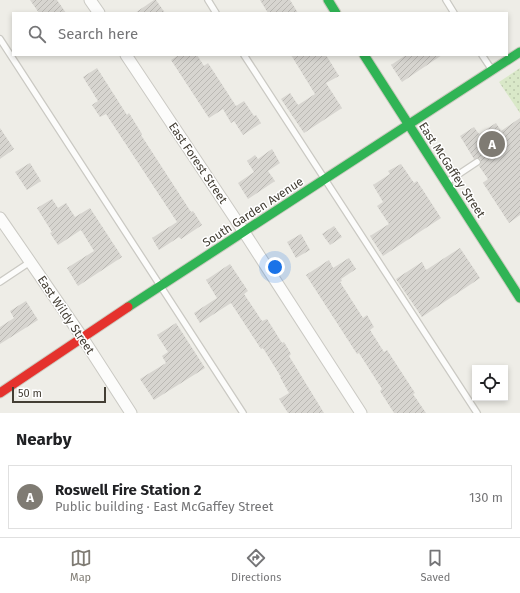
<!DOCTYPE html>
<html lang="en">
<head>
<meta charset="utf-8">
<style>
	:root { --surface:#fff; --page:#f2f2f2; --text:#202124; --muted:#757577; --line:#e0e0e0; --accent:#7f7b73 }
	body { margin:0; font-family:"Fira Sans",sans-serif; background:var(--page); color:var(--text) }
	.controls { position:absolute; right:12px; bottom:12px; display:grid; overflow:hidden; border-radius:0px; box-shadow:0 2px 6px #0003 }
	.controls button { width:36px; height:36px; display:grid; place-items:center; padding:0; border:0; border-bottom:1px solid var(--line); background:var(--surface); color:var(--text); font:20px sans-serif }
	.scale { position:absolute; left:12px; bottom:10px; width:94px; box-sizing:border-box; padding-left:4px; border:2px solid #433e34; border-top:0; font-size:11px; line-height:14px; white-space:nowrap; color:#433e34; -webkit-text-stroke:3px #fff; paint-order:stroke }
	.you { position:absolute; left:275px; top:267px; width:14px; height:14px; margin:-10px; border:3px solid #fff; border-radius:50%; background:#1a73e8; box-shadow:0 0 0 6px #1a73e833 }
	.badge { display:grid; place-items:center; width:26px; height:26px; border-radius:50%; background:var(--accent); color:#fff; font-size:13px; font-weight:700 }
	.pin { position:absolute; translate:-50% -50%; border:2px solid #fff; box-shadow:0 1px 4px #0006 }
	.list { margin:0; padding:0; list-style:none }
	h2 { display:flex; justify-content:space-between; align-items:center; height:52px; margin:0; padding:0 16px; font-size:17px }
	h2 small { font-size:13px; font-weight:400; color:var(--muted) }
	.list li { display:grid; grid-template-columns:26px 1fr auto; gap:12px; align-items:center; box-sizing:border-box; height:64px; margin:0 8px 8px; padding:0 8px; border:1px solid var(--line); border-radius:0px }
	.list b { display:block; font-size:15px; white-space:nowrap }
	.list p { margin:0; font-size:13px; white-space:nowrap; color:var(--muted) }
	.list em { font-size:13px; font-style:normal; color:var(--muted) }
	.icon { flex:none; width:22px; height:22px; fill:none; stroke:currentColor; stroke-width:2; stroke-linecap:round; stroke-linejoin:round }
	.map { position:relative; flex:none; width:520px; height:413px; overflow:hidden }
	.search { position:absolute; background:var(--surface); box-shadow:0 2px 6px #0003; left:12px; right:12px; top:12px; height:44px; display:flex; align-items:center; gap:10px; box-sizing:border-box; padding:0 14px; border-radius:0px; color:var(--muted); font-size:15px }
	.sheet { height:124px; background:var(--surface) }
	nav { display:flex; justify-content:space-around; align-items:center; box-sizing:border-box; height:56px; border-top:1px solid var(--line); background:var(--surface); font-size:11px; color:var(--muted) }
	nav a { display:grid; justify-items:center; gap:2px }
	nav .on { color:var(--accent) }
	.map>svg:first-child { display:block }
	.grass { fill:url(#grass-dots) }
	.building { fill:url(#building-hatch) }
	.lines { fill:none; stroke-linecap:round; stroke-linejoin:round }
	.lane-casing { stroke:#cac9c3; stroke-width:8 }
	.street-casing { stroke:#cac9c3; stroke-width:13 }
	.fast-casing { stroke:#cccabf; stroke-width:11 }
	.jam-casing { stroke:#cccabf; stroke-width:11 }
	.lane { stroke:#fcfcfb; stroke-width:5.5 }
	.street { stroke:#fcfcfb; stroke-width:11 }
	.fast { stroke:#30b455; stroke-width:9 }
	.jam { stroke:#e5322d; stroke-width:9 }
	.labels { text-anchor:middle; stroke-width:3; stroke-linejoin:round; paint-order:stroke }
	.street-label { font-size:12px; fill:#433e34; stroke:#fff }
</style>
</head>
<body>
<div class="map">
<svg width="520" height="413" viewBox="0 0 520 413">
	<defs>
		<pattern id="grass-dots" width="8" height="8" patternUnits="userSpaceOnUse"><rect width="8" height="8" fill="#d9e8c8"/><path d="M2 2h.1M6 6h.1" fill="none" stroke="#bbc8ac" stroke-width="1.8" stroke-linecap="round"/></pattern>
		<pattern id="building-hatch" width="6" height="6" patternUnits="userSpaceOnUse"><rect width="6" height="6" fill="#d7d5d0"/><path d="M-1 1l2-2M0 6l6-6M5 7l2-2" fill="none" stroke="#bab8b3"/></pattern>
	</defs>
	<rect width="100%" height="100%" fill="#eeede7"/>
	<path class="grass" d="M520,68V113L499,82Z"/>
	<g class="building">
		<path d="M30,0H57L66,13H39Z"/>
		<path d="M154,0H156L165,13H135Z"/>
		<path d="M260,0H290L298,13H268Z"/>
		<path d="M179,55H197L204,66L208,63L236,106L244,101L254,116L256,115L261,123L243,135L234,121L231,123L223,109L209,118L171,60Z"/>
		<path d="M291,55H326L339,76L326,83L342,108L304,133L281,99L290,93L298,105L315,94Z"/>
		<path d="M406,55H442L402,82L391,65Z"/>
		<path d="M97,68L127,115L129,113L142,134L141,135L191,212L193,211L202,225L181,239L179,237L159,250L152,238L177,222L106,114L100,117L92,105L98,101L83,77Z"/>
		<path d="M520,118V215L509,223L483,183L488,179L479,166L481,164V160L479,158L474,159L460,136L474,127L479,134L496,123L501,131Z"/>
		<path d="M0,128L14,149L0,159Z"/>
		<path d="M272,149L280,163L268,171L275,181L248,199L238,183L254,172L247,161L255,155L258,159Z"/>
		<path d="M30,163L41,181L27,190L15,172Z"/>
		<path d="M401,164L414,183L417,181L441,218L383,256L370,236L389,224L377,206L383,202L373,185L390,174L388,171Z"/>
		<path d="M52,199L58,208L66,203L75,217L90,208L122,257L78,286L67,268L94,251L81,230L58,245L50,233L52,232L37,208Z"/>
		<path d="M334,226L342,237L330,245L322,234Z"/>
		<path d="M301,234L310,250L296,258L287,242Z"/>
		<path d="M460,248L480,278L422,317L396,279L422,262L426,270Z"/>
		<path d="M349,258L356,269L341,279L342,281L340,282L363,318L367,315L374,327L370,330L384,352L387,350L415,393L413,394L426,413H394L380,391L382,389L359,353L357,354L306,275L329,260L333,268Z"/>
		<path d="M230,264L248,291L244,294L262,321L267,319L282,343L284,342L291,354L289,356L324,413H288L279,399L289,393L280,377H281L263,348L261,349L231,303L200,323L194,313L217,298L206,280Z"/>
		<path d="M26,301L38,320L0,344V327L14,318L10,311Z"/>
		<path d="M176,323L205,368L154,400L140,379L166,363L162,356L168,352L157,335Z"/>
	</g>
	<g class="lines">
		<g class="lane-casing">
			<g id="lane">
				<path d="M208,0L216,13"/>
				<path d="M446,0L454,13"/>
				<path d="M0,39L243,413"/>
				<path d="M244,55L477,413"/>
				<path d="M482,55L492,70"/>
				<path d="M447,182L477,162"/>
				<path d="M0,282L30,262"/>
			</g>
		</g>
		<g class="street-casing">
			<g id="street">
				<path d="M90,0L99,13"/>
				<path d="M126,55L244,232L361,413"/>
				<path d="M0,218L82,337L131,413"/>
			</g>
		</g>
		<g class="fast-casing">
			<g id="fast">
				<path d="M328,0L336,13"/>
				<path d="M364,55L520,298"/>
				<path d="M128,307L520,52"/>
			</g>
		</g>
		<g class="jam-casing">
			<path id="jam" d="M0,393L128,307"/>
		</g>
		<use href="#lane" class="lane"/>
		<use href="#street" class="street"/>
		<use href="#fast" class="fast"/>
		<use href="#jam" class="jam"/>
	</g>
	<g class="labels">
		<g class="street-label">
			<text transform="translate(198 163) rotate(56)" y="4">East Forest Street</text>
			<text transform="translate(452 170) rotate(57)" y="4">East McGaffey Street</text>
			<text transform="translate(253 212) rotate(-33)" y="4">South Garden Avenue</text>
			<text transform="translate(66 315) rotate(56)" y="4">East Wildy Street</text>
		</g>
	</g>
</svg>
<div class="controls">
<button><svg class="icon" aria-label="locate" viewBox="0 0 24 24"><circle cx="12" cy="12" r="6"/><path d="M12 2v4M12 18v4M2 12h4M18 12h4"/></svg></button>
</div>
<div class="scale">50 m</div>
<div class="you"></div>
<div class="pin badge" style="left:492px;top:144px">A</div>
<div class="search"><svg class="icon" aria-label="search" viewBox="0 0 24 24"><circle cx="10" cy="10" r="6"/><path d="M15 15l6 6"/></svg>Search here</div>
</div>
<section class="sheet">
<h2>Nearby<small></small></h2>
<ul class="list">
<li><span class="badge">A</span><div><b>Roswell Fire Station 2</b><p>Public building · East McGaffey Street</p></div><em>130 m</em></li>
</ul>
</section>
<nav>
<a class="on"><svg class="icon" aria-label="map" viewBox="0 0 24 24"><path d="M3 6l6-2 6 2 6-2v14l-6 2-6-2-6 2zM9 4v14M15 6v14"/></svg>Map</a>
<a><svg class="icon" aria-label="directions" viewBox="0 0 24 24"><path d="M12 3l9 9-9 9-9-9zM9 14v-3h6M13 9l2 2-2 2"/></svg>Directions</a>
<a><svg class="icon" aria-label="saved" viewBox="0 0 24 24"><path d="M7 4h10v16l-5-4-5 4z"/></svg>Saved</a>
</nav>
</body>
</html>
